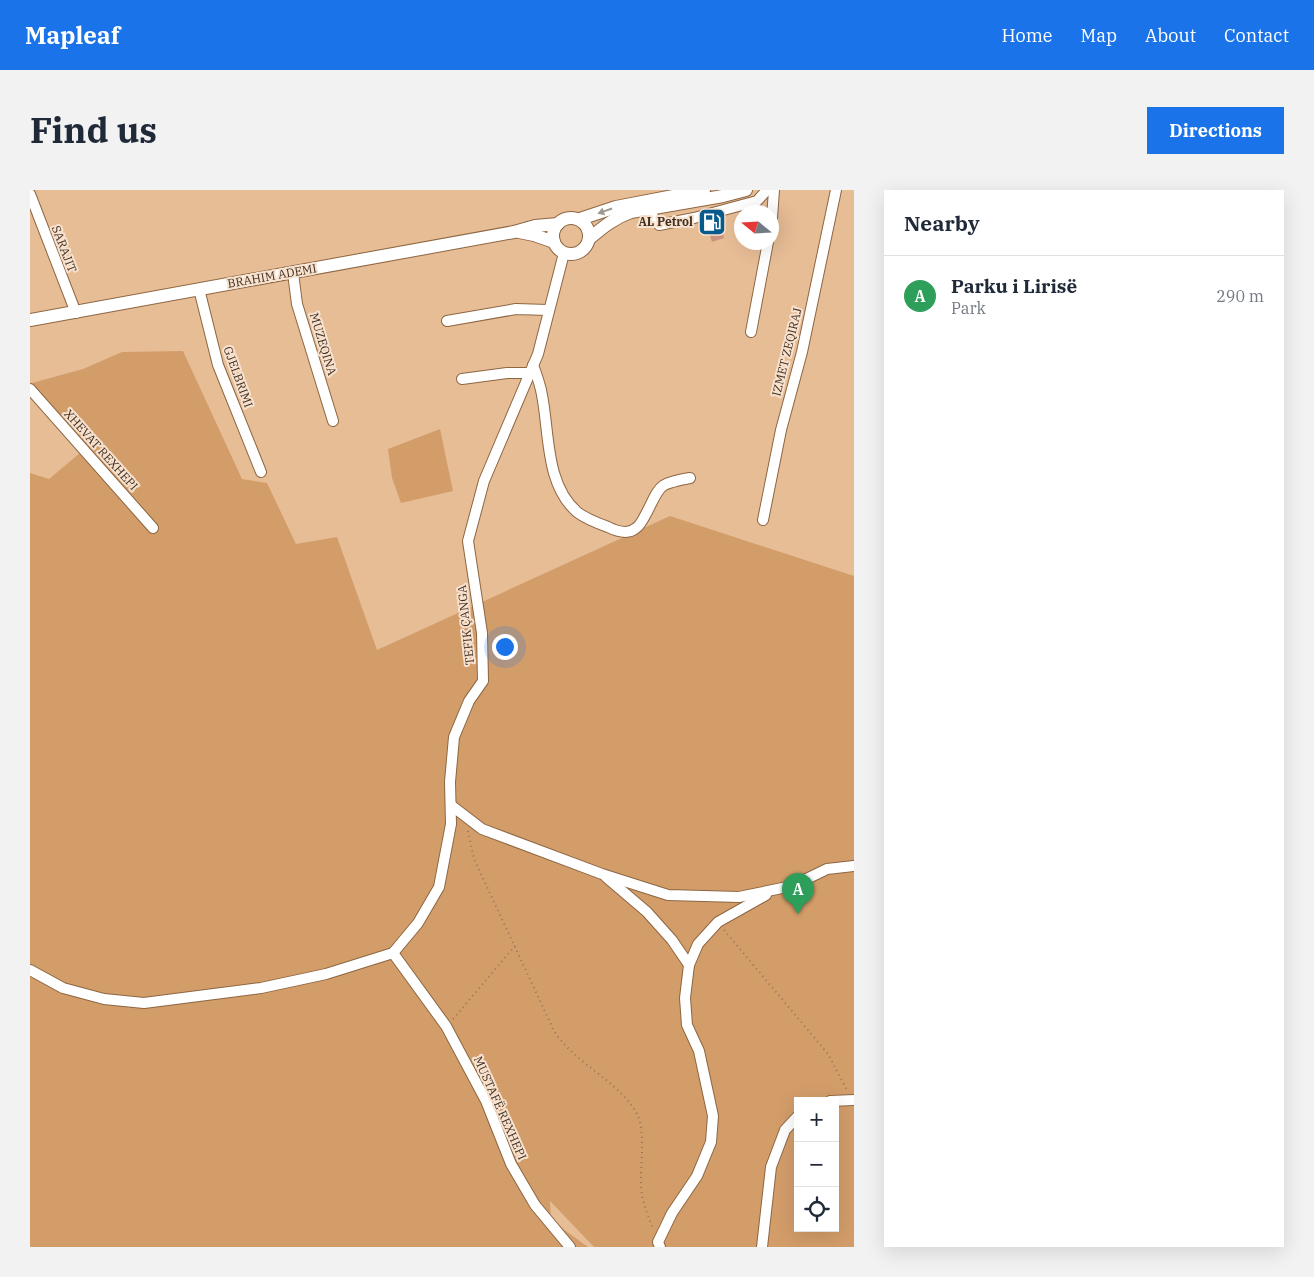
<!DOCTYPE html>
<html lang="en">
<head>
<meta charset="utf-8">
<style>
	:root { --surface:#fff; --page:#f2f2f3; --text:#1f2937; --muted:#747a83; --line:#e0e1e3; --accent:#1a73e8 }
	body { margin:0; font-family:"IBM Plex Serif",serif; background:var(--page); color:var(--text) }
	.controls { position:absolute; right:15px; bottom:15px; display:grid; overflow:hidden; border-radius:0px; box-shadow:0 5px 20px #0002 }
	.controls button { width:45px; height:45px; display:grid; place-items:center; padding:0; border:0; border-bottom:1px solid var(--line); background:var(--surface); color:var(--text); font:25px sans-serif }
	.compass { position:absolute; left:704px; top:15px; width:45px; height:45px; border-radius:50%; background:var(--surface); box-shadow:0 5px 20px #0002; rotate:288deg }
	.you { position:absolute; left:474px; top:456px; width:18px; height:18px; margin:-12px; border:4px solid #fff; border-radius:50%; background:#1a73e8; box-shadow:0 0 0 8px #1a73e833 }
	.badge { display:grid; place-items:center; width:32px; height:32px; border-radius:50%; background:var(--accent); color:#fff; font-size:16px; font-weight:700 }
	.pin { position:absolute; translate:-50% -41px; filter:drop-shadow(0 1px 2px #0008) }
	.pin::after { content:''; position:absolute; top:26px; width:18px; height:15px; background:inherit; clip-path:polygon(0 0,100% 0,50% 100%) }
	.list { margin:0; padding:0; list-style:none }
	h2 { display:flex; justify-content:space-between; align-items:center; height:65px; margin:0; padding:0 20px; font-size:21px }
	h2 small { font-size:16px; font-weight:400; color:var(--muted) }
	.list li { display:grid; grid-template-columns:32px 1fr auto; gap:15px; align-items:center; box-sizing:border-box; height:80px; padding:0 20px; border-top:1px solid var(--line) }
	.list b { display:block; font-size:19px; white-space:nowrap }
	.list p { margin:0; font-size:16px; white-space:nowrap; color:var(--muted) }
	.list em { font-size:16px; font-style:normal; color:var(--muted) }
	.icon { flex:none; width:28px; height:28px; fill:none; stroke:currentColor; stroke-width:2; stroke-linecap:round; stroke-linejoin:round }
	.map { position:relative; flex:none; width:824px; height:1057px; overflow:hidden; border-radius:0px }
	header { display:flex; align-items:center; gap:30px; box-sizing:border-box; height:70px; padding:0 25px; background:var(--accent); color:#fff }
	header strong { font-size:24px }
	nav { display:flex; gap:28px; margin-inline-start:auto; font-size:18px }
	.intro { display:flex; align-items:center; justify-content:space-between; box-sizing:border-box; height:120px; padding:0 30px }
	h1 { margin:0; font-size:35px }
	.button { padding:12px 22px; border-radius:0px; background:var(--accent); color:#fff; font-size:18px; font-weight:700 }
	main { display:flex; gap:30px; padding:0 30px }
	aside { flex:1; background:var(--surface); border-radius:0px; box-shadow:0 5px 20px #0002 }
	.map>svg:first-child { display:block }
	.green { fill:#d39d6a; fill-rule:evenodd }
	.building { fill:#c8947e }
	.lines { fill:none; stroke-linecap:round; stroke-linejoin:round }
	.minor-casing { stroke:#8d6642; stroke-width:12 }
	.major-casing { stroke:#8d6642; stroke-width:14 }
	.path { stroke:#92755a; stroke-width:2; stroke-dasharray:1 4; stroke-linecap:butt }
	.minor { stroke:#fff; stroke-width:10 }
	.major { stroke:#fff; stroke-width:12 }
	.oneway { fill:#a0978f }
	.labels { text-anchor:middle; stroke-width:4; stroke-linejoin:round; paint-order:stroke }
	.poi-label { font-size:12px; font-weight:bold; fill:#402f1f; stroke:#f8e2cf; text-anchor:end }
	.street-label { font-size:12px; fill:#402f1f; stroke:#f8e2cf }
</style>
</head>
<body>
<header>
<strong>Mapleaf</strong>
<nav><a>Home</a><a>Map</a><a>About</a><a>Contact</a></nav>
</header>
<div class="intro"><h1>Find us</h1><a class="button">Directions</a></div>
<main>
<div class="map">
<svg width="824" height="1057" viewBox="0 0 824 1057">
	<rect width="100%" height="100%" fill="#e7bd96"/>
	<g class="green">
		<path d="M153,161L212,289L237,293L266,354L307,347L347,460L640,326L824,386V1057H564L520,1011L521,1030L558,1057H0V283L19,289L50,263L2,193L53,179L92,162ZM768,911H805V1038H768Z"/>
		<path d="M410,239L423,301L371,313L362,288L358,259Z"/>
	</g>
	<path class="building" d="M691,36L694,48L682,52L678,40Z"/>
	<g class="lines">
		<g class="minor-casing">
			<g id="minor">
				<path d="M0,4L46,123"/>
				<path d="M618,20L629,35L664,28L727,11L737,0"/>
				<path d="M742,28L744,0"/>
				<path d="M263,83L267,114L303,231"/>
				<path d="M169,99L188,175L231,282"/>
				<path d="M417,131L486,119L518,120"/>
				<path d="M721,142L738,52"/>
				<path d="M503,175C506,183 509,192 511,200C520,240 514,293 547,322C556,329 567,333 578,337C586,341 598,345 606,338C611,335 614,327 617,322C631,294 628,294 660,288"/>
				<path d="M432,189L477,183H500"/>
				<path d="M0,199L123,338"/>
				<path d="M733,330L751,240L772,162L806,0"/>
				<path d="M422,616L452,639L572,684L638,705L709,707L762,696L797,679L824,676"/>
				<path d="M576,687L617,722L642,750L659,775"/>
				<path d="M363,763L388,733L409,697L421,634L420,592L424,547L439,511L453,491L452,443L438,351L454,291L508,164L534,63"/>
				<path d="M363,763L416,836L456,911L481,974L505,1015L540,1057"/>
				<path d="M0,780L33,798L74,809L114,813L231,798L296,784L363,763"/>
				<path d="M800,911L824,910"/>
				<path d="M630,1057L628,1052L642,1023L667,986L681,952L683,926L669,861L657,835L655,808L659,775L668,754L688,732L736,705"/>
				<path d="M732,1057L741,977L755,940L768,926"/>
			</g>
		</g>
		<g class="major-casing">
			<g id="major">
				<circle cx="541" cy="46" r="18"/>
				<path d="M550,29L586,17L674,0"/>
				<path d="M489,42L504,45L524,52"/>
				<path d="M559,49C573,37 584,28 601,22L693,6L716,0"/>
				<path d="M0,130L484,42L505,36L528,34"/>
			</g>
		</g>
		<g class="path">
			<path d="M438,641L444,669L524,841C545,874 587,889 607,924C616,942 610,976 611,996C612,1012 618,1026 624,1040"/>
			<path d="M694,740L798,864L817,900"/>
			<path d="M423,829L485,756"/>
		</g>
		<use href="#minor" class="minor"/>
		<use href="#major" class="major"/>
	</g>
	<defs><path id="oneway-solid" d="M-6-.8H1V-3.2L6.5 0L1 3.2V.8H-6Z" transform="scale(1.25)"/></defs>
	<use class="oneway" href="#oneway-solid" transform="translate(575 21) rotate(161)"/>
	<defs>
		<g id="fuel-square" transform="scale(1.4375)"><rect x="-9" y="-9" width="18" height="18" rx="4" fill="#075a8c" stroke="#f8e2cf"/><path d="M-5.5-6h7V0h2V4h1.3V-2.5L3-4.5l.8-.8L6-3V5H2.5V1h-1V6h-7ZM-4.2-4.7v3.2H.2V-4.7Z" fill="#fff"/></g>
	</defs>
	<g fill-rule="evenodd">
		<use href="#fuel-square" x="682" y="32"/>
	</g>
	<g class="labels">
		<g class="poi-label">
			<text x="663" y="36">AL Petrol</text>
		</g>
		<g class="street-label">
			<text transform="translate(34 59) rotate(69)" y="4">SARAJIT</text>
			<text transform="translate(242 86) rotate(-10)" y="4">BRAHIM ADEMI</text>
			<text transform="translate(293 154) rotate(73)" y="4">MUZEQINA</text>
			<text transform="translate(757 162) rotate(-76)" y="4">IZMET ZEQIRAJ</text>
			<text transform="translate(208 187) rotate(70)" y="4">GJELBRIMI</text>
			<text transform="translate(71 260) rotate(48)" y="4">XHEVAT REXHEPI</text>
			<text transform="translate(436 435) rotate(-96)" y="4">TEFIK ÇANGA</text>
			<text transform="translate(470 918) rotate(66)" y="4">MUSTAFË REXHEPI</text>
		</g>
	</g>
</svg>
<div class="controls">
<button>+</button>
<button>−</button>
<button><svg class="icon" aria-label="locate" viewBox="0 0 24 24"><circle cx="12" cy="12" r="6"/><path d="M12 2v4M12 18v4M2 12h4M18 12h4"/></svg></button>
</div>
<svg class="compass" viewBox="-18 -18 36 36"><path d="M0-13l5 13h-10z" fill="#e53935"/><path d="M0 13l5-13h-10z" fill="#747a83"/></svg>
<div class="you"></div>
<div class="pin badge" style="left:768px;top:724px;background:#2e9e5b">A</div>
</div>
<aside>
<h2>Nearby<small></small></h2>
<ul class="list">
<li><span class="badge" style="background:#2e9e5b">A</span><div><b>Parku i Lirisë</b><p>Park</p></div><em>290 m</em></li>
</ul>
</aside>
</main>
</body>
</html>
